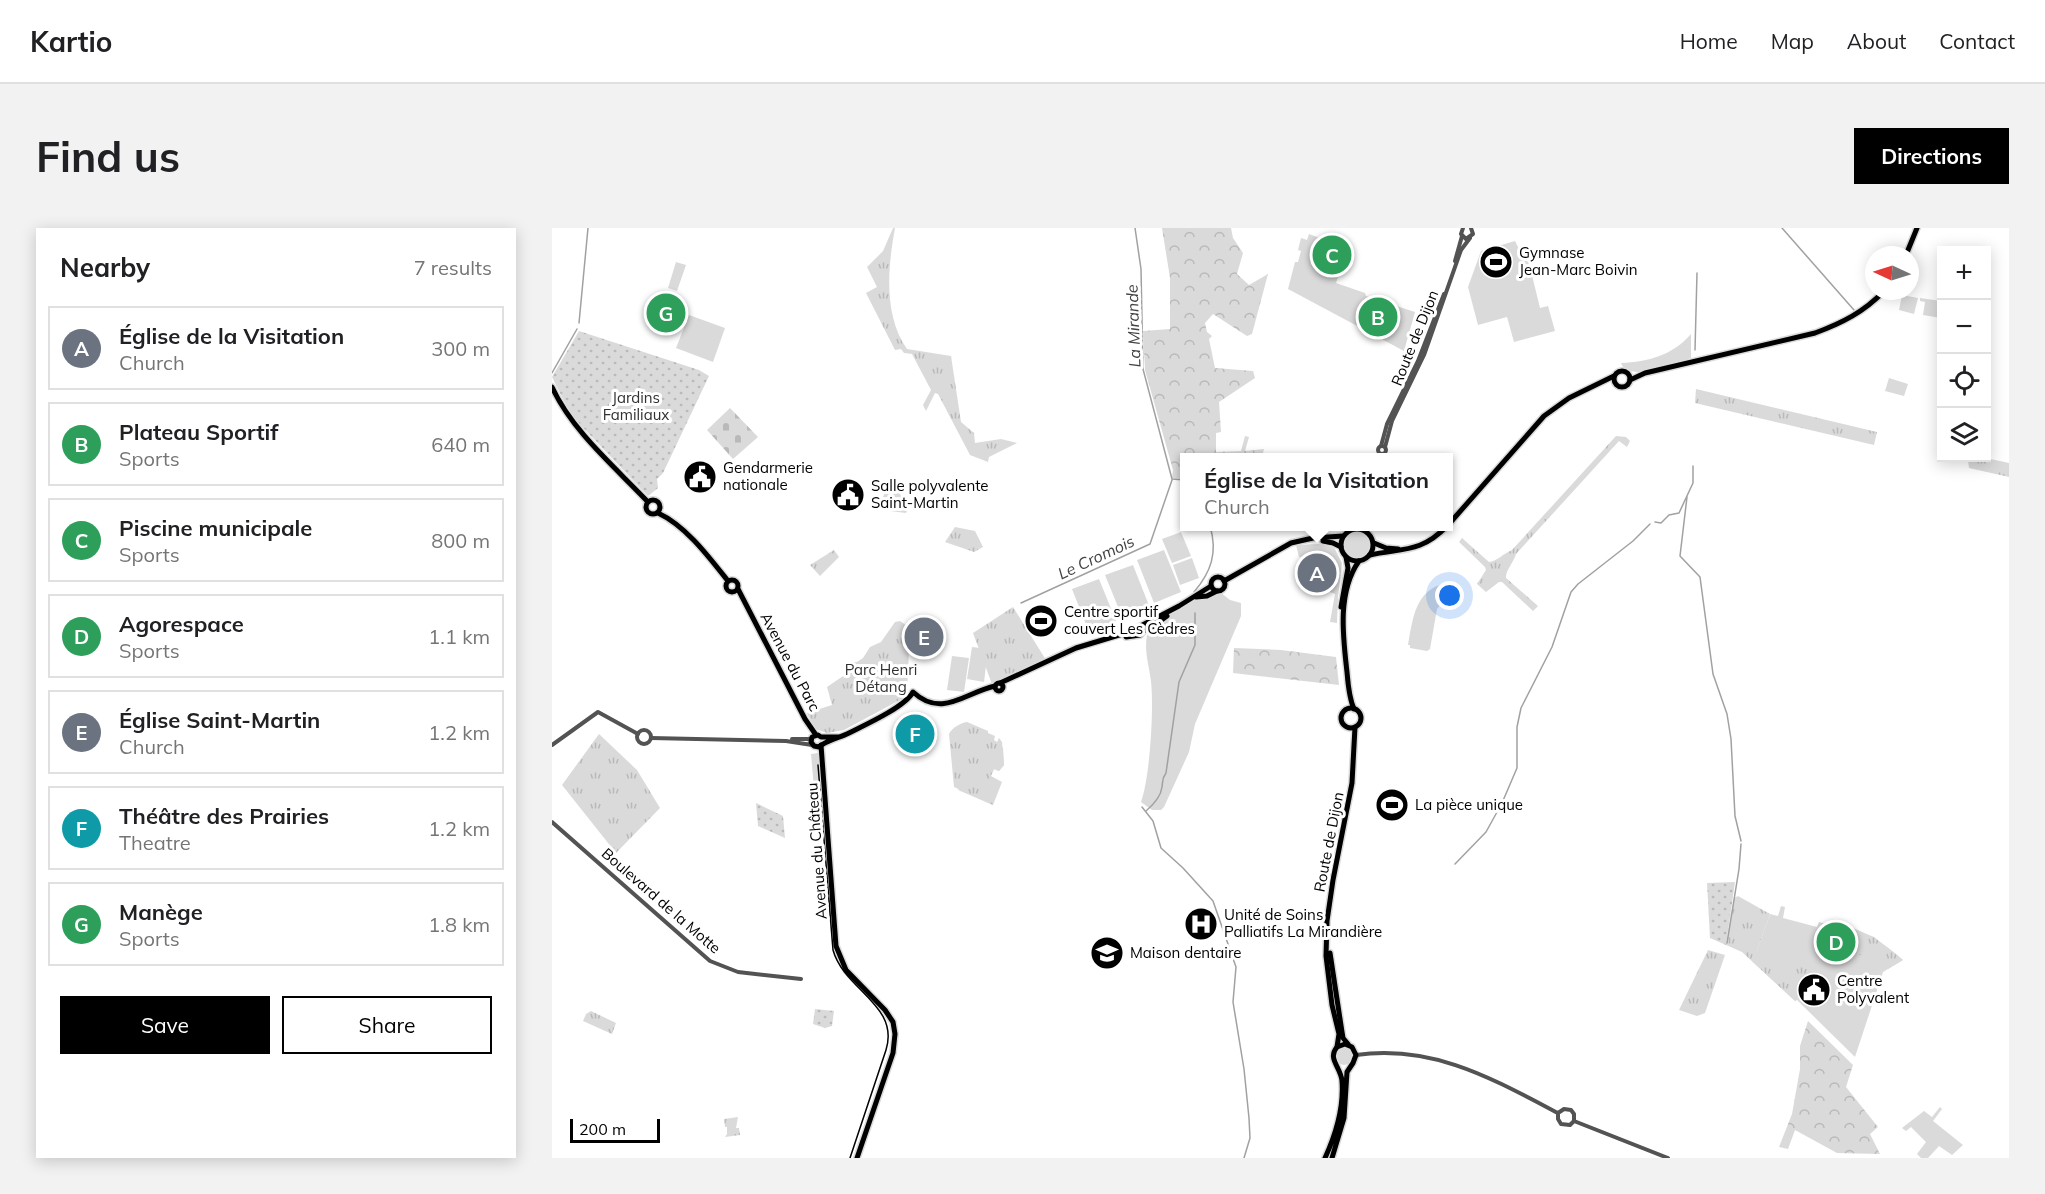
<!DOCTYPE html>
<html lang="en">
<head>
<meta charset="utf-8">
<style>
	:root { --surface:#fff; --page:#f2f2f2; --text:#202124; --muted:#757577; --line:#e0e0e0; --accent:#000 }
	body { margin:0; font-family:Mulish,sans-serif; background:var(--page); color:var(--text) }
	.controls { position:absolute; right:18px; top:18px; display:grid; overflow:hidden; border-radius:0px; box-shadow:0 3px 15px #0003 }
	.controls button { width:54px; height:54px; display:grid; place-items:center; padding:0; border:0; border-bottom:2px solid var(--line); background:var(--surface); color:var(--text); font:30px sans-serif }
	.compass { position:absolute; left:1313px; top:18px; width:54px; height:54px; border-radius:50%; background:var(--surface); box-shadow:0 3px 15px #0003; rotate:274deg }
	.scale { position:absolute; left:18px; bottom:15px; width:90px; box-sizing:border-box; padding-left:6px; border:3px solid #000; border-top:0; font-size:16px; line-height:21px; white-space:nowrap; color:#000; -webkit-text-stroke:4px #fff; paint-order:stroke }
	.you { position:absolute; left:898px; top:368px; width:21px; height:21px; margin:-15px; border:4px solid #fff; border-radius:50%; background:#1a73e8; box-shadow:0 0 0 9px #1a73e833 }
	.badge { display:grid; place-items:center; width:39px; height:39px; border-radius:50%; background:var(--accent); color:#fff; font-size:20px; font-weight:700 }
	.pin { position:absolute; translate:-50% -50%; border:3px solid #fff; box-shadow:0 2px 6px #0006 }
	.popup { position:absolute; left:628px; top:225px; width:273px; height:78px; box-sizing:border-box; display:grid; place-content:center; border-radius:0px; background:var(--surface); filter:drop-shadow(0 2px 4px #0005); font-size:20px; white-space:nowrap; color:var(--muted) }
	.popup b { font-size:22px; color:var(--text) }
	.popup::after { content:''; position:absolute; left:50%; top:100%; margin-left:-12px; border:12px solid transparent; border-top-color:var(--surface) }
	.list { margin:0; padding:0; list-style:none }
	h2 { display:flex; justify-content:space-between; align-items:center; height:78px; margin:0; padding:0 24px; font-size:26px }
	h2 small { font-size:20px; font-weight:400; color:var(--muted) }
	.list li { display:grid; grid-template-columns:39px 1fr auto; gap:18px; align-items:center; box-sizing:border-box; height:84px; margin:0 12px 12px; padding:0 12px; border:2px solid var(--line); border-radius:0px }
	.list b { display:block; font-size:22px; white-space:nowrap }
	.list p { margin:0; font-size:20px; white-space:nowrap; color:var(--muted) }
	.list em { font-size:20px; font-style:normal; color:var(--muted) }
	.actions { display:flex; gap:12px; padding:18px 24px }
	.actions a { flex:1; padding:14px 0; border:2px solid var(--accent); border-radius:0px; text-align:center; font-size:21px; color:var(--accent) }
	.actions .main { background:var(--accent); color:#fff }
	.icon { flex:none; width:33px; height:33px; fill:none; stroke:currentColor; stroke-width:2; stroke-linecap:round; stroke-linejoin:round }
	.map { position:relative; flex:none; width:1457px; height:930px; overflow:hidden; border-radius:0px }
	header { display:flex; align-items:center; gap:36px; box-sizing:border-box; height:84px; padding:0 30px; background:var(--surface); border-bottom:2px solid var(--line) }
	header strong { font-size:28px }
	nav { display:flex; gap:33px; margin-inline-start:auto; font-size:21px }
	.intro { display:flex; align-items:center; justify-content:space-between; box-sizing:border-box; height:144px; padding:0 36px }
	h1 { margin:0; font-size:42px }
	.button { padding:15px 27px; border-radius:0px; background:var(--accent); color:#fff; font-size:21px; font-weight:700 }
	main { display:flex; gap:36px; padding:0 36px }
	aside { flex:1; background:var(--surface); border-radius:0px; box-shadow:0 3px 15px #0003 }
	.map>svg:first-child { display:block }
	.grass { fill:#dadada }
	.forest { fill:url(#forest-crowns) }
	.cemetery { fill:url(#cemetery-stones) }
	.park { fill:url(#park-tufts) }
	.garden { fill:url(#garden-dots) }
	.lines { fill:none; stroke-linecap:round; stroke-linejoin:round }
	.stream { stroke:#a1a1a1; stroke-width:1.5 }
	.major-casing { stroke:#dbdbdb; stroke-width:8 }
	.minor { stroke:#535353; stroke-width:4 }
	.major { stroke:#000; stroke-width:5 }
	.tram { stroke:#000; stroke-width:1.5 }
	.labels { text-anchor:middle; stroke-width:6; stroke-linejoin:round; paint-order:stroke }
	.poi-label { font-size:15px; fill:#000; stroke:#fff; text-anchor:start }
	.street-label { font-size:15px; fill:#000; stroke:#fff }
	.park-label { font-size:15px; fill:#313131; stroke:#fff }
	.water-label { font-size:16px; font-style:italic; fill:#424242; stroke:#fff }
</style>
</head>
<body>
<header>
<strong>Kartio</strong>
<nav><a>Home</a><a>Map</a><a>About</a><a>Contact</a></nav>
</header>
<div class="intro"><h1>Find us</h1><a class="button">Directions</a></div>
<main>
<aside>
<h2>Nearby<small>7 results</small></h2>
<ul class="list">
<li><span class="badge" style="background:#6b7280">A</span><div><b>Église de la Visitation</b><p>Church</p></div><em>300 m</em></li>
<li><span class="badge" style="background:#2e9e5b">B</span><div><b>Plateau Sportif</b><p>Sports</p></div><em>640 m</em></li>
<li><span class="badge" style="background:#2e9e5b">C</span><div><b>Piscine municipale</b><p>Sports</p></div><em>800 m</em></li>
<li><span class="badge" style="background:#2e9e5b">D</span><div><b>Agorespace</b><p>Sports</p></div><em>1.1 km</em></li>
<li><span class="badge" style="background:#6b7280">E</span><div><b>Église Saint-Martin</b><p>Church</p></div><em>1.2 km</em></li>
<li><span class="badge" style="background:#0f9aa8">F</span><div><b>Théâtre des Prairies</b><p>Theatre</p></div><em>1.2 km</em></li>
<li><span class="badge" style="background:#2e9e5b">G</span><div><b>Manège</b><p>Sports</p></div><em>1.8 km</em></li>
</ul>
<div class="actions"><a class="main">Save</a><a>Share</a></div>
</aside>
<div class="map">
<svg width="1457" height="930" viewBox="0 0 1457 930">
	<defs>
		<pattern id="forest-crowns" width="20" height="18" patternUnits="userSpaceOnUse" patternTransform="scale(1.5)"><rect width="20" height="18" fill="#dadada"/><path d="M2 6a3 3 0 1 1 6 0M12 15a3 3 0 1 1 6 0" fill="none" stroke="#b9b9b9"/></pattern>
		<pattern id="cemetery-stones" width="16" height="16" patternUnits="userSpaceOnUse" patternTransform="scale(1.5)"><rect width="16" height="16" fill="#dadada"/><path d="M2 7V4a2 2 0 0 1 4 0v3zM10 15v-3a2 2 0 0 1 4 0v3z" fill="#b9b9b9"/></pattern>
		<pattern id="park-tufts" width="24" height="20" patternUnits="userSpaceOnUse" patternTransform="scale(1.5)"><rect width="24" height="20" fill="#dadada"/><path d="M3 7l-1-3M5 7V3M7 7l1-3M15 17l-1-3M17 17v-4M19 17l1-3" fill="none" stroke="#b9b9b9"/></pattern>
		<pattern id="garden-dots" width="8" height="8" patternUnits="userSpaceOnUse" patternTransform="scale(1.5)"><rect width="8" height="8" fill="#dadada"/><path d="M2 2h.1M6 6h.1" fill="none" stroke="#b9b9b9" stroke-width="1.8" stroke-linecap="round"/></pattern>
	</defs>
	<rect width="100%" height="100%" fill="#fff"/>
	<g class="grass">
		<path d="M757,6L778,14L779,12L797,17L784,55L813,65L814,68L863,84L852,123L736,61L743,34H746L749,23L746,22L749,10L755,12Z"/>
		<path d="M963,13L967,21L965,23L977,35L988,80L996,78L1003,103L962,114L955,89L926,97L916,59L929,23Z"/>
		<path d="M124,34L134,37L125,63L116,60Z"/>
		<path d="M1350,67L1366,70L1362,86L1347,82Z"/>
		<path d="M1368,70L1389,73V90L1371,87L1373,74L1368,73Z"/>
		<path d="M137,87L173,100L161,134L124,120Z"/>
		<path d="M1139,106V130C1120,136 1092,150 1072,141L1069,135C1096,134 1121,127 1139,106Z"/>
		<path d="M1337,150L1356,156L1352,168L1333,163Z"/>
		<circle cx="805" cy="317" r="14"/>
		<path d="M629,304L639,328L620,335L610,311Z"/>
		<path d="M767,316L782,319L790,335L786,369L785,395L778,394L783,366L776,363L778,352H780V349L776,348L777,331L769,327L759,326L755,331L747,329L744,317Z"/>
		<path d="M612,322L629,364L602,375L585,332Z"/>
		<path d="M640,330L647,350L628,357L621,337Z"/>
		<path d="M581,337L598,380L571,391L553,347Z"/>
		<path d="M547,351L564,393L537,404L520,361Z"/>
		<path d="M894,355V370L885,381L878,421L875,423L858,420V417H856C861,390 863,362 894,355Z"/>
		<path d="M664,364H668L678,372L689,375V388L643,496L637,524L612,579L609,582H600L589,574C598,549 602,481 599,453C597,437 592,424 595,407C612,386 639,372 664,364Z"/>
		<path d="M420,419L436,421L432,454L415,451Z"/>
		<path d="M400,428L417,430L412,464L395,462Z"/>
		<path d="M451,519L452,537L447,543L442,541L439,548L450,554L441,577L406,562Z"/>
		<path d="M266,525L271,577L264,582L259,526Z"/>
		<path d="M1229,678L1233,679L1231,690L1265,699L1267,694L1282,698L1283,693C1307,701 1332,714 1351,732L1331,744L1303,829L1245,772L1243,773L1201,734L1218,686L1226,688Z"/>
		<circle cx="792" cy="828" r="9"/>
		<path d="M1388,879L1390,881L1381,893L1411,917L1400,927L1387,918L1376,930H1369L1365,926L1374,914L1359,899L1354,903L1350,900L1372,883L1380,889Z"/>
	</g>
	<g class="forest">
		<path d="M610,0H679L681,10L691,25L685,46L697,57L716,46L700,106L695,108L661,86L653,95L655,104L660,108L657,111L663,140L701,143L703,150L667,174L669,204L664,205V224L689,223L693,208L697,209L693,223L712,221L710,229L633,230V251L620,250L621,242L593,142L591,103L618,101V50Z"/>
		<path d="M682,420L729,422L784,429L787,457L681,445Z"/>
		<path d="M1256,793L1301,837L1294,859L1326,899L1318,906L1328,926L1285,925L1243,902L1236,921L1227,919L1240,886L1248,841V818Z"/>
	</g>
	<path class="cemetery" d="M178,180L206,209L181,231L155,202Z"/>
	<g class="park">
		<path d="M341,0H343C336,38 331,87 355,121L399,128L409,194L422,205L423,215L449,211L465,215L437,229L436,234L418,227L386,166L383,165L374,183L371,177L379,162L360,126L352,125L349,121L343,122L314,65L325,59L315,39L331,23Z"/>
		<path d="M1144,161L1325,204L1322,217L1143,175Z"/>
		<path d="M1064,208L1074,209L1078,213L1075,219L1067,213L964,326C962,334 953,343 954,350L986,378L981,383L950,354H947L934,364L925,356L934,342L933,339L907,314L910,310L937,334C944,334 952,325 960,322Z"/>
		<path d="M1418,230H1434L1457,235V249L1417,240L1416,233Z"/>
		<path d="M341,253L356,281L354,285L338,283L331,269L337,254Z"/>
		<path d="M403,299L423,303L431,319L422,324L393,314Z"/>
		<path d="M282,322L287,329L268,348L258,337Z"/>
		<path d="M461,379L494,432L440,456L421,405Z"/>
		<path d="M348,393L358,400L355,466L348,472L292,502L275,505L263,501L255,485L280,477L275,459L297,444V438L294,434H305L311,430L318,419L329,414L343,394Z"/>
		<path d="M415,494L436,503V505L443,508L442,512L445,514L447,510L450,514L452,537L447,543L442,541L429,569L441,575V577L402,559L397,506C400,500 408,495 415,494Z"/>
		<path d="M47,506L85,542L108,580L64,625L10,557Z"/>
		<path d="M1186,668L1218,686L1205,723L1258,742L1243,773L1190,724L1174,717L1182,670Z"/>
		<path d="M1300,700L1322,709L1351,732L1336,741L1322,732L1294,722Z"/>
		<path d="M1156,722L1173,727L1153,785L1145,788L1127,782Z"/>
		<path d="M39,783L64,795L60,806L31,793L34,786Z"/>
		<path d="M186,889L184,900H187L188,907L173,909L175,906V899H173L172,891Z"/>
	</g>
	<g class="garden">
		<path d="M27,103L147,142L157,148L111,245L105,251L106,260L96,268L19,187L0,149Z"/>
		<path d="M204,575L231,588L233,610L206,598Z"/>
		<path d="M1183,654L1174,717L1158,710L1155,655Z"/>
		<path d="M263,781L282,783L280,798L273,800L261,796Z"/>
	</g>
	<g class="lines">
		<g class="stream">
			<path d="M583,0L589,41L591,141L620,251L633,252"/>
			<path d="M1230,0L1302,82"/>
			<path d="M27,95L36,0"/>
			<path d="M1143,122L1145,45"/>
			<path d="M0,145L25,101"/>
			<path d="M1135,269L1128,328L1148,349L1161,446L1175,486L1179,511L1183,588L1189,613"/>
			<path d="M1103,294L1109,295L1117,287L1127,285L1141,255V238"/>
			<path d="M642,364C659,344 666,325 658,298"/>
			<path d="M469,375L598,316L620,252"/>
			<path d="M590,579L601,593L609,620L631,640L661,673L684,739L681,774L692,841L697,890L698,910L692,930"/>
			<path d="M594,583C601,577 609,568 610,559C611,552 610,550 614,545L627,454L643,417V385"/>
			<path d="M903,636L934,604L950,575L965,540V499L969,480L1000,419L1019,364L1026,356L1081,313L1098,296"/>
			<path d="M1175,715L1187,641L1189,616"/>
		</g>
		<g class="major-casing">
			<g id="major">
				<path d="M1354,27L1365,0"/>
				<circle cx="1070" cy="151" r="8"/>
				<path d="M1078,152L1093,145L1263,105C1290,95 1312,84 1332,63"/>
				<path d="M0,159C20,203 63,239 96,274"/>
				<circle cx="101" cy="279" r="7"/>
				<path d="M106,285C134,298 157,329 176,353"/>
				<path d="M897,296L992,188L1017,170L1062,148"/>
				<circle cx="805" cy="317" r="16"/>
				<path d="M771,313L781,315L789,319"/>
				<path d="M822,315L834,320L846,321"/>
				<path d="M818,327C851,320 869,325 895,298"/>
				<circle cx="666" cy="356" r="7"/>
				<circle cx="180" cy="358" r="6"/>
				<path d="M672,353L739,315L761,310L791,308"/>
				<path d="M186,361L253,491L264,507"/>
				<path d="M644,369L655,368L665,363"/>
				<path d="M789,379L796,340L794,329"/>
				<path d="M574,409L588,407L595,399H600L615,388"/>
				<circle cx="447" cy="459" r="4"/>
				<path d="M448,455L524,420L577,404L627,378L659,358"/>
				<circle cx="799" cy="490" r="10"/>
				<path d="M802,481C797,470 796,456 795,444C791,409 785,364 807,333"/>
				<path d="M286,509H269L266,507L260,509L259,514L262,518L267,519C275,512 287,510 297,505C313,497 353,479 361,464C390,491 414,464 443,458"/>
				<path d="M269,517L284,718L294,742L333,782L341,794L343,806L341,825L305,930"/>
				<path d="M778,725L790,804L791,810L796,816"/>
				<path d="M785,819L787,806L780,777L774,728L775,693L781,652L800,555L803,499"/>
				<path d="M773,930C784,906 792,880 790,853C789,839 775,831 785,819L793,816L800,819L804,827L801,835L795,844L792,890L780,930"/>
			</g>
		</g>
		<g class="minor">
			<path d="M911,0L909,6L914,11L921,6L919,0"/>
			<path d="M903,33L910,8"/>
			<circle cx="830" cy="222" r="4"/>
			<path d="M829,218L835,196L866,133L892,66"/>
			<path d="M833,219L840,193L872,127L909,22L918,10"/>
			<path d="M813,298L814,303"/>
			<path d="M802,301L804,298"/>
			<circle cx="92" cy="509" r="7"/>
			<path d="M99,510L234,513L260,517"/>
			<path d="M240,511H259"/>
			<path d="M0,517L46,484L86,506"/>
			<path d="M0,594L158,733L186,744L249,751"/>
			<path d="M804,827C881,816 941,851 1006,885"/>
			<path d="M1006,885V891L1009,896L1018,897L1022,893"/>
			<path d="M1006,885L1012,881L1019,882L1022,886V893"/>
			<path d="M1022,893L1116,930"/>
		</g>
		<use href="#major" class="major"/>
		<path class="tram" d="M266,537L281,722C292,762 348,777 334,822L298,930"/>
	</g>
	<defs>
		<g id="stadium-disc" transform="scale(1.725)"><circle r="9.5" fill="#000" stroke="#fff"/><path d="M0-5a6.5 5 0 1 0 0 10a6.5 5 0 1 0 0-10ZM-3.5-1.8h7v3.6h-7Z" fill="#fff"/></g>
		<g id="civic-disc" transform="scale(1.725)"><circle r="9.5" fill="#000" stroke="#fff"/><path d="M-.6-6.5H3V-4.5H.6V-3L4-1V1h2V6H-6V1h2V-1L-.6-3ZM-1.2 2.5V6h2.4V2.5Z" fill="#fff"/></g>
		<g id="hospital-disc" transform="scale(1.725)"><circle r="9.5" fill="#000" stroke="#fff"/><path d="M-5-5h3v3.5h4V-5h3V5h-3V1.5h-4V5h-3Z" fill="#fff"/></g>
		<g id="university-disc" transform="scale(1.725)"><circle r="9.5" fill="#000" stroke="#fff"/><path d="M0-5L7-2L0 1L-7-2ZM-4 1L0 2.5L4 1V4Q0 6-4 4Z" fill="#fff"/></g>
	</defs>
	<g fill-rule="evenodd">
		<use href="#stadium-disc" x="944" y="34"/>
		<use href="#civic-disc" x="148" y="249"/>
		<use href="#civic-disc" x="296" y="267"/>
		<use href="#stadium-disc" x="489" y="393"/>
		<use href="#stadium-disc" x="840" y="577"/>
		<use href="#hospital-disc" x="649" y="696"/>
		<use href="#university-disc" x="555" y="725"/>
		<use href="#civic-disc" x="1262" y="762"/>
	</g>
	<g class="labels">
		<g class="poi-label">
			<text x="967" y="30">Gymnase<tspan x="967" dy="17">Jean-Marc Boivin</tspan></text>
			<text x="171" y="245">Gendarmerie<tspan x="171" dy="17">nationale</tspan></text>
			<text x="319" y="263">Salle polyvalente<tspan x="319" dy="17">Saint-Martin</tspan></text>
			<text x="512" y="389">Centre sportif<tspan x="512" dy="17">couvert Les Cèdres</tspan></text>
			<text x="863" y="582">La pièce unique</text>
			<text x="672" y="692">Unité de Soins<tspan x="672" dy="17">Palliatifs La Mirandière</tspan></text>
			<text x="578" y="730">Maison dentaire</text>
			<text x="1285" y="758">Centre<tspan x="1285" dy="17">Polyvalent</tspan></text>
		</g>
		<g class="street-label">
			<text transform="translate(863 110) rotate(-68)" y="5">Route de Dijon</text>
			<text transform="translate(238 434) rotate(62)" y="5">Avenue du Parc</text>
			<text transform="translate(777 614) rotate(-79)" y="5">Route de Dijon</text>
			<text transform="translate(265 623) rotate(-94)" y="5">Avenue du Château</text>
			<text transform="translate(109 673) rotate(41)" y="5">Boulevard de la Motte</text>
		</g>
		<g class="park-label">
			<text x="84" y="175">Jardins<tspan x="84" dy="17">Familiaux</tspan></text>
			<text x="329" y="447">Parc Henri<tspan x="329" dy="17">Détang</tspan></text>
		</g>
		<g class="water-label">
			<text transform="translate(581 98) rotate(-92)" y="6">La Mirande</text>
			<text transform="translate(544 329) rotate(-25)" y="6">Le Cromois</text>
		</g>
	</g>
</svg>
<div class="controls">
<button>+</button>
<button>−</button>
<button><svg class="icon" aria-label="locate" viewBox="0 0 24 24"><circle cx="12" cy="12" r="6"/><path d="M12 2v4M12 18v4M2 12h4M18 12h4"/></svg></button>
<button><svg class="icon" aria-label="layers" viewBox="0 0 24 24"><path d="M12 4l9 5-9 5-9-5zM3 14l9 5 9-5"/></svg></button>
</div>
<svg class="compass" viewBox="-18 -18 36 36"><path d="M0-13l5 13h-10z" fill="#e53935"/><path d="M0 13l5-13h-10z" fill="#757577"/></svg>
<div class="scale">200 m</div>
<div class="you"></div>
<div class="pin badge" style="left:765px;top:345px;background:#6b7280">A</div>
<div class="popup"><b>Église de la Visitation</b>Church</div>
<div class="pin badge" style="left:826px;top:89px;background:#2e9e5b">B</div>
<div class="pin badge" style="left:780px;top:27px;background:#2e9e5b">C</div>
<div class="pin badge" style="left:1284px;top:714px;background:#2e9e5b">D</div>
<div class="pin badge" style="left:372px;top:409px;background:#6b7280">E</div>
<div class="pin badge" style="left:363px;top:506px;background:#0f9aa8">F</div>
<div class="pin badge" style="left:114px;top:85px;background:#2e9e5b">G</div>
</div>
</main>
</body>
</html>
